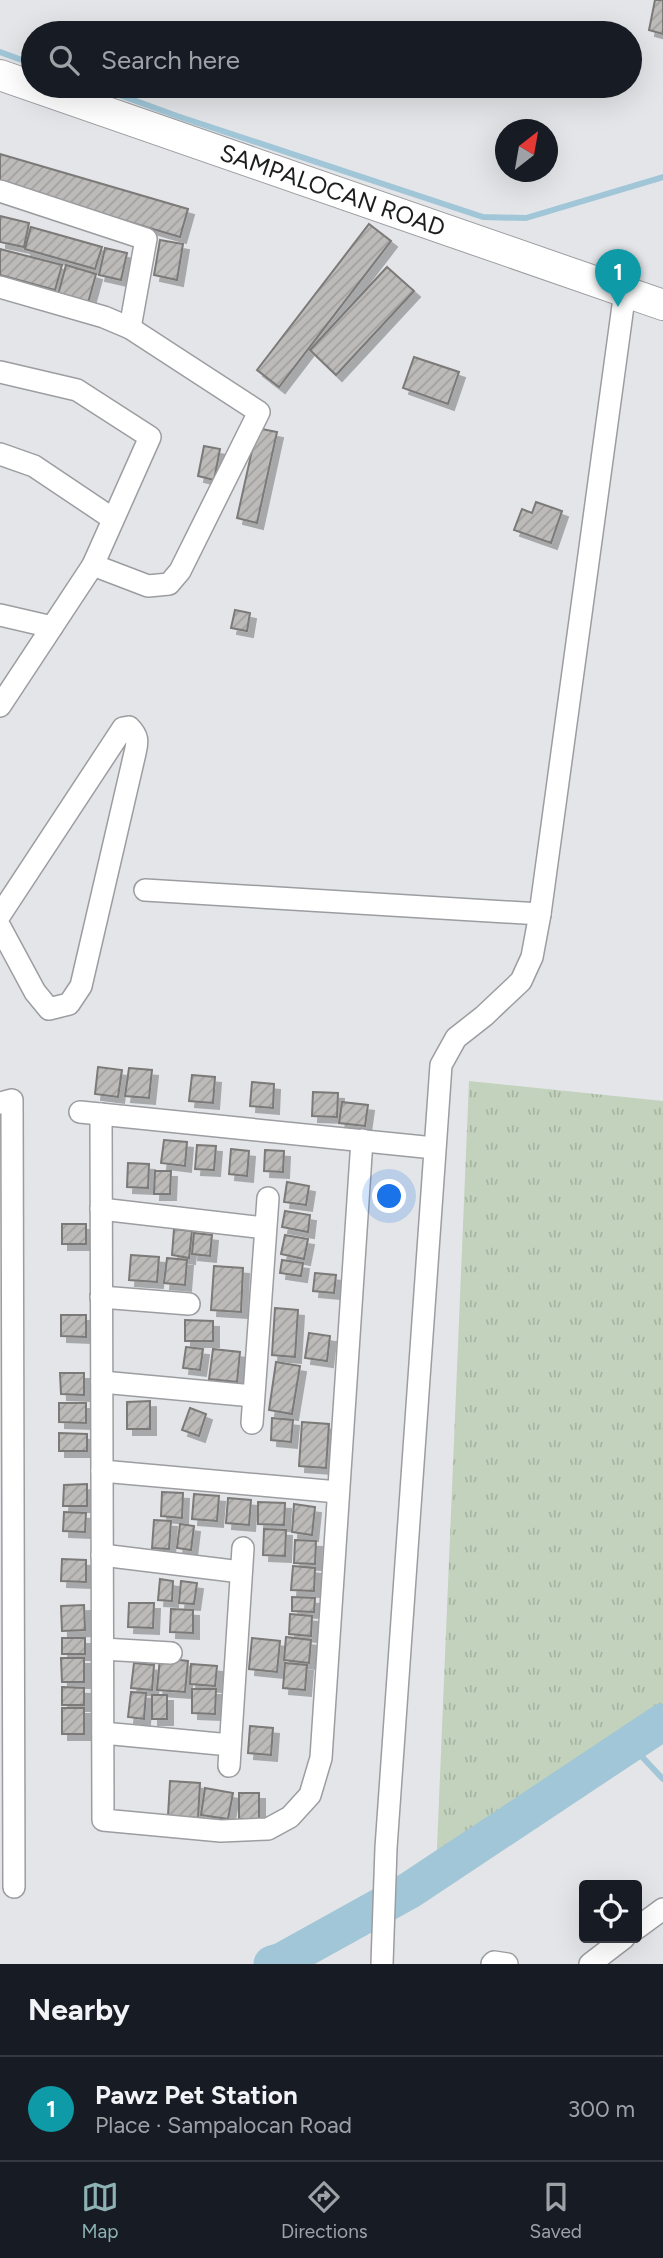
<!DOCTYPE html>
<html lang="en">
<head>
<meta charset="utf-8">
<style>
	:root { --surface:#171b24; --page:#242831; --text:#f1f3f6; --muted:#9ea1a6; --line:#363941; --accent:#8db2b4 }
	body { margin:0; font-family:Figtree,sans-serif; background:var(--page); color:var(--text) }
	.controls { position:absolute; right:21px; bottom:21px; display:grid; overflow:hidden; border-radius:7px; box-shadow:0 7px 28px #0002 }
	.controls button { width:63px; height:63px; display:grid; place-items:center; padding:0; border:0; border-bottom:2px solid var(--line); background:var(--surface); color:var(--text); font:35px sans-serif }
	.compass { position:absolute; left:495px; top:119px; width:63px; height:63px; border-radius:50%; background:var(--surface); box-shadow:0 7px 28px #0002; rotate:31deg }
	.you { position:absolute; left:390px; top:1197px; width:24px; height:24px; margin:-18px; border:5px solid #fff; border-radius:50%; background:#1a73e8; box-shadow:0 0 0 10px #1a73e833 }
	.badge { display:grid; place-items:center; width:46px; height:46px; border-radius:50%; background:var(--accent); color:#fff; font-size:23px; font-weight:700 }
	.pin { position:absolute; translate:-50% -58px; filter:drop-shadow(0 2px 4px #0008) }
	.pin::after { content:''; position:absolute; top:37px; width:24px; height:21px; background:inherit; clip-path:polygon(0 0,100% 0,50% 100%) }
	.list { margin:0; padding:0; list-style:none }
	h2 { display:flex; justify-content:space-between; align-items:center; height:91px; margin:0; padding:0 28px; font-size:30px }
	h2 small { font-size:23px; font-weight:400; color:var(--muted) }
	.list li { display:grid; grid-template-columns:46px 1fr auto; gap:21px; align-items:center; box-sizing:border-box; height:105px; padding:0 28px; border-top:2px solid var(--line) }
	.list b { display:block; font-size:26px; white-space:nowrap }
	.list p { margin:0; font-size:23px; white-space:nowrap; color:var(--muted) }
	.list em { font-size:23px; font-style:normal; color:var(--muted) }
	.icon { flex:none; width:38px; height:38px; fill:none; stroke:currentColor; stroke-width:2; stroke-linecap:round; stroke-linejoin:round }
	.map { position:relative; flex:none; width:663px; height:1964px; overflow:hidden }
	.search { position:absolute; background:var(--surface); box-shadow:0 7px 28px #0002; left:21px; right:21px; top:21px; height:77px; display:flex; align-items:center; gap:18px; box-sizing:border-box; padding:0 24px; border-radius:38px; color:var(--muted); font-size:26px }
	.sheet { height:196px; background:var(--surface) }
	nav { display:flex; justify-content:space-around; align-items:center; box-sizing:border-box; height:98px; border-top:2px solid var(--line); background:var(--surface); font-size:19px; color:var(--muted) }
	nav a { display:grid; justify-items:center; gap:4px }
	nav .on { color:var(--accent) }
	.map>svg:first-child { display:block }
	.grass { fill:url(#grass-tufts) }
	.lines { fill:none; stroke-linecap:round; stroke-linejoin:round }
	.stream { stroke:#a0c6d7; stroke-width:6 }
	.river { stroke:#a0c6d7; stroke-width:37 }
	.building { fill:url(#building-hatch); stroke:#7c7a78; stroke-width:2; filter:url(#shadow) }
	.minor-casing { stroke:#9c9da0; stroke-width:24 }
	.secondary-casing { stroke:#9c9da0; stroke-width:32 }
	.minor { stroke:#fff; stroke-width:21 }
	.secondary { stroke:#fff; stroke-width:30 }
	.labels { text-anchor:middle; stroke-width:5; stroke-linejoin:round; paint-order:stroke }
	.street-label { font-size:24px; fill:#1c1d1e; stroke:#e4e5e8 }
</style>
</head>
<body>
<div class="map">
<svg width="663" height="1964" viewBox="0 0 663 1964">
	<defs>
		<pattern id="grass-tufts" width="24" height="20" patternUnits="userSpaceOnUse" patternTransform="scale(1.75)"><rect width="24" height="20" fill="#c2d2bc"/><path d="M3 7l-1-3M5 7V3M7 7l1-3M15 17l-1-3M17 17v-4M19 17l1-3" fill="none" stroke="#a6b4a1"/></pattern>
		<pattern id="building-hatch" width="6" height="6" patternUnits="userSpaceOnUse" patternTransform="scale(1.75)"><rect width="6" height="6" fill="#bdbbb9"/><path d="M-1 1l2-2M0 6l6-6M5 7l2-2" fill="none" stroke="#a2a09f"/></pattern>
		<filter id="shadow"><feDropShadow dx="6" dy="6" stdDeviation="0" flood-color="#0004"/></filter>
	</defs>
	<rect width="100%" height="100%" fill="#e4e5e8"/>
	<path class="grass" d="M469,1081L663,1101V1722L436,1872Z"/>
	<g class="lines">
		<g class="stream">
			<path d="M0,52L33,64"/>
			<path d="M95,86L177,116L483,217L526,218L663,177"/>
			<path d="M630,1744L663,1779"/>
		</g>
		<path class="river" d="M272,1964L282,1961L410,1890L663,1722"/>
	</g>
	<g class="building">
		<path d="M655,0H663V34L649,30Z"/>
		<path d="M0,154L188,209L180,237L0,184Z"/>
		<path d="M0,216L29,223L24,247L0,242Z"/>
		<path d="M369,224L391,241L279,387L257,370Z"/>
		<path d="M31,227L102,247L95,269L25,249Z"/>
		<path d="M160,240L183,244L177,280L154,275Z"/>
		<path d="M105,248L127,253L121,280L99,275Z"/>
		<path d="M0,249L62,265L55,290L0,275Z"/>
		<path d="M66,265L96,274L88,303L58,295Z"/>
		<path d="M387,267L414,291L336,375L310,350Z"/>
		<path d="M414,357L459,372L448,404L403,388Z"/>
		<path d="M257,428L277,432L257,523L237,518Z"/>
		<path d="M204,446L220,449L214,480L198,476Z"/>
		<path d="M536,502L562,511L551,543L514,530L522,509L532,513Z"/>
		<path d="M235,610L250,613L247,631L231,628Z"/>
		<path d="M98,1067L122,1070L118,1097L95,1094Z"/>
		<path d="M129,1068L152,1070L149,1098L125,1096Z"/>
		<path d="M192,1075L215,1077L213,1103L189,1101Z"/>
		<path d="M252,1082L274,1084L273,1108L250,1106Z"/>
		<path d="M313,1092L338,1093L337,1117L312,1116Z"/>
		<path d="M342,1102L368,1105L365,1126L339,1123Z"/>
		<path d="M164,1140L187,1142L185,1166L161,1163Z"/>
		<path d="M197,1145L216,1146L214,1170L195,1169Z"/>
		<path d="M231,1149L249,1151L247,1176L229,1174Z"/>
		<path d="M265,1150L284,1151L283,1172L264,1171Z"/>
		<path d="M128,1163L149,1164L148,1188L127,1187Z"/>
		<path d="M155,1171H171L170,1194H154Z"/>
		<path d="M287,1182L309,1186L306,1205L284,1202Z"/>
		<path d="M285,1211L310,1215L308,1232L282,1227Z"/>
		<rect x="62" y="1224" width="24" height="20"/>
		<path d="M174,1229L192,1231L189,1258L172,1255Z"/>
		<path d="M194,1233L212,1235L210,1256L192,1254Z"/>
		<path d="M285,1235L308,1239L304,1259L281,1254Z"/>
		<path d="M131,1255L159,1257L157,1282L129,1280Z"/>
		<path d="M167,1258L187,1260L185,1285L164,1283Z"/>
		<path d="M282,1260L303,1263L301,1276L280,1273Z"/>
		<path d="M214,1266L243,1268L241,1312L211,1310Z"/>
		<path d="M315,1273L336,1275L334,1293L313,1291Z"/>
		<path d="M275,1308L298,1310L295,1357L272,1355Z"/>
		<path d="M61,1315H86V1337L61,1336Z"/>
		<path d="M185,1320L213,1321V1341H185Z"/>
		<path d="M309,1333L330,1336L327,1361L305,1358Z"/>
		<path d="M186,1347L203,1349L200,1370L183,1368Z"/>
		<path d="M213,1349L240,1352L237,1382L209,1379Z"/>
		<path d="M276,1362L300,1366L292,1414L269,1410Z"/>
		<path d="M60,1373H84V1395L61,1394Z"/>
		<path d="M150,1401V1429H127V1402Z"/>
		<path d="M59,1403H86V1423L59,1422Z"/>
		<path d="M190,1408L206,1414L199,1436L182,1430Z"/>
		<path d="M272,1418L293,1420L291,1442L271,1440Z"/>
		<path d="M302,1422L329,1424L326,1468L299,1466Z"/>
		<path d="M59,1433L87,1434V1451H59Z"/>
		<path d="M87,1484V1506H63L64,1485Z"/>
		<path d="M162,1492L183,1493L182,1518L161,1516Z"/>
		<path d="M194,1494L219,1496L217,1521L192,1519Z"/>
		<path d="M228,1498L251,1500L249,1525L226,1523Z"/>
		<path d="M258,1502L285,1503L284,1525L258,1524Z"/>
		<path d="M294,1504L315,1507L312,1535L292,1532Z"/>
		<path d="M64,1512L86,1513L85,1532L63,1531Z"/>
		<path d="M154,1520L171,1521L169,1549L152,1548Z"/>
		<path d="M180,1524L194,1526L191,1550L177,1548Z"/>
		<path d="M264,1529L286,1530L285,1556L263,1555Z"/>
		<path d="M295,1540L316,1541L315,1564L294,1563Z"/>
		<path d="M62,1559L86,1560V1582L61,1581Z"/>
		<path d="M293,1566L315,1568L314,1591L291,1590Z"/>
		<path d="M160,1579L173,1581L172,1601L158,1600Z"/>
		<path d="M181,1581L197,1583L194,1604L179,1603Z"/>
		<path d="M292,1597L315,1598L314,1612L292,1611Z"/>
		<path d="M129,1603H154L153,1628L128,1627Z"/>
		<path d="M84,1605L85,1630L62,1631L61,1606Z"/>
		<path d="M171,1609L193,1610V1633L170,1632Z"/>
		<path d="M290,1614L312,1616L311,1636L289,1634Z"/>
		<path d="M286,1637L311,1640L309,1663L284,1660Z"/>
		<rect x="62" y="1638" width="23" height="16"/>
		<path d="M252,1638L280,1641L277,1672L249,1669Z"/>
		<path d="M61,1658H84V1682H62Z"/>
		<path d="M160,1658L188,1661L185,1692L157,1690Z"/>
		<path d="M134,1663L154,1665L152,1690L131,1688Z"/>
		<path d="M285,1663L307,1665L305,1690L283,1688Z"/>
		<path d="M191,1664L217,1666L215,1686L190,1684Z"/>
		<path d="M62,1687L84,1688V1705H62Z"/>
		<path d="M192,1689H216L215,1714L192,1713Z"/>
		<path d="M131,1692L146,1693L144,1719L128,1717Z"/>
		<rect x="152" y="1695" width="15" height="24"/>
		<rect x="62" y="1708" width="22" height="26"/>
		<path d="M250,1726L273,1728L271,1755L248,1753Z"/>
		<path d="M170,1781L200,1783L198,1818L168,1816Z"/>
		<path d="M205,1788L233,1793L228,1819L201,1815Z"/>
		<rect x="239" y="1793" width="20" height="26"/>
	</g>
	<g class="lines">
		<g class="minor-casing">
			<g id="minor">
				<path d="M0,191L146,239L130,328"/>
				<path d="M0,287L104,317L130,328L259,412L180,571L169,584L148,586L93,565"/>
				<path d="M0,372L77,390L150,437L93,565L0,706"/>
				<path d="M0,454L34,466L113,519"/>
				<path d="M0,615L52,627"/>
				<path d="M145,890L540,914"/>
				<path d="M0,915L123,728L129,727C138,736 138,741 135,753L81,986L69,1004L49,1009L35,992L0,927"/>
				<path d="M0,1103L12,1100L14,1887"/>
				<path d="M80,1112L434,1148"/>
				<path d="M101,1114L103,1820L221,1831L268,1829L290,1817L310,1795L321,1758L362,1140"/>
				<path d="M101,1209L265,1228"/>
				<path d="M101,1297L189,1304"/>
				<path d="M102,1382L253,1396"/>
				<path d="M252,1423L268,1198"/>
				<path d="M102,1471L338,1492"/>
				<path d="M102,1555L241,1572"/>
				<path d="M103,1649L171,1653"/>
				<path d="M103,1733L230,1745"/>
				<path d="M229,1766L243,1548"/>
				<path d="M637,1928L663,1909"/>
				<path d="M382,1964L386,1848L441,1065L456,1038L484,1016L521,981L532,957L540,914L625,291"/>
				<path d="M492,1964L494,1962L507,1964"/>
				<path d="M590,1964L624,1938"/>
			</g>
		</g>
		<g class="secondary-casing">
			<g id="secondary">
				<path id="s1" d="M0,75L663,305"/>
			</g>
		</g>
		<use href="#minor" class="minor"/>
		<use href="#secondary" class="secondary"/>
	</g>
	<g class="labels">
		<g class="street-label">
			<text dy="8" stroke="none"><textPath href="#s1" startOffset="352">SAMPALOCAN ROAD</textPath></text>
		</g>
	</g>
</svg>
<div class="controls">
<button><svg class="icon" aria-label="locate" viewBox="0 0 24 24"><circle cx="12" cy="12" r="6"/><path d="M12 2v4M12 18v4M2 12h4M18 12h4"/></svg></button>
</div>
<svg class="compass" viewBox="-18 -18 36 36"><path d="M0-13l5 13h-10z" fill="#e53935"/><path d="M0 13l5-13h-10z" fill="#9ea1a6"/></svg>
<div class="you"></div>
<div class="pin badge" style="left:618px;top:307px;background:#0f9aa8">1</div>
<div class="search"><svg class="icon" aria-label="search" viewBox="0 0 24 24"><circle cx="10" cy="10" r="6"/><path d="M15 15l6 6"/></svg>Search here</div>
</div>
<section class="sheet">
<h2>Nearby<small></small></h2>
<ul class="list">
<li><span class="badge" style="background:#0f9aa8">1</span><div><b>Pawz Pet Station</b><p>Place · Sampalocan Road</p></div><em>300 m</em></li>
</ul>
</section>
<nav>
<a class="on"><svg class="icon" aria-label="map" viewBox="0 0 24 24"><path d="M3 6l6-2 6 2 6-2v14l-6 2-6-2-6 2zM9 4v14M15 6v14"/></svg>Map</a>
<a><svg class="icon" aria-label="directions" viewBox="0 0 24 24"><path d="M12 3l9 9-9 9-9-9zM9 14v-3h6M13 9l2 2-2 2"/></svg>Directions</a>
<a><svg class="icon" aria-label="saved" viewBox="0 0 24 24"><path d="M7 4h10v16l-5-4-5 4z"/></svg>Saved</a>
</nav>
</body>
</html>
